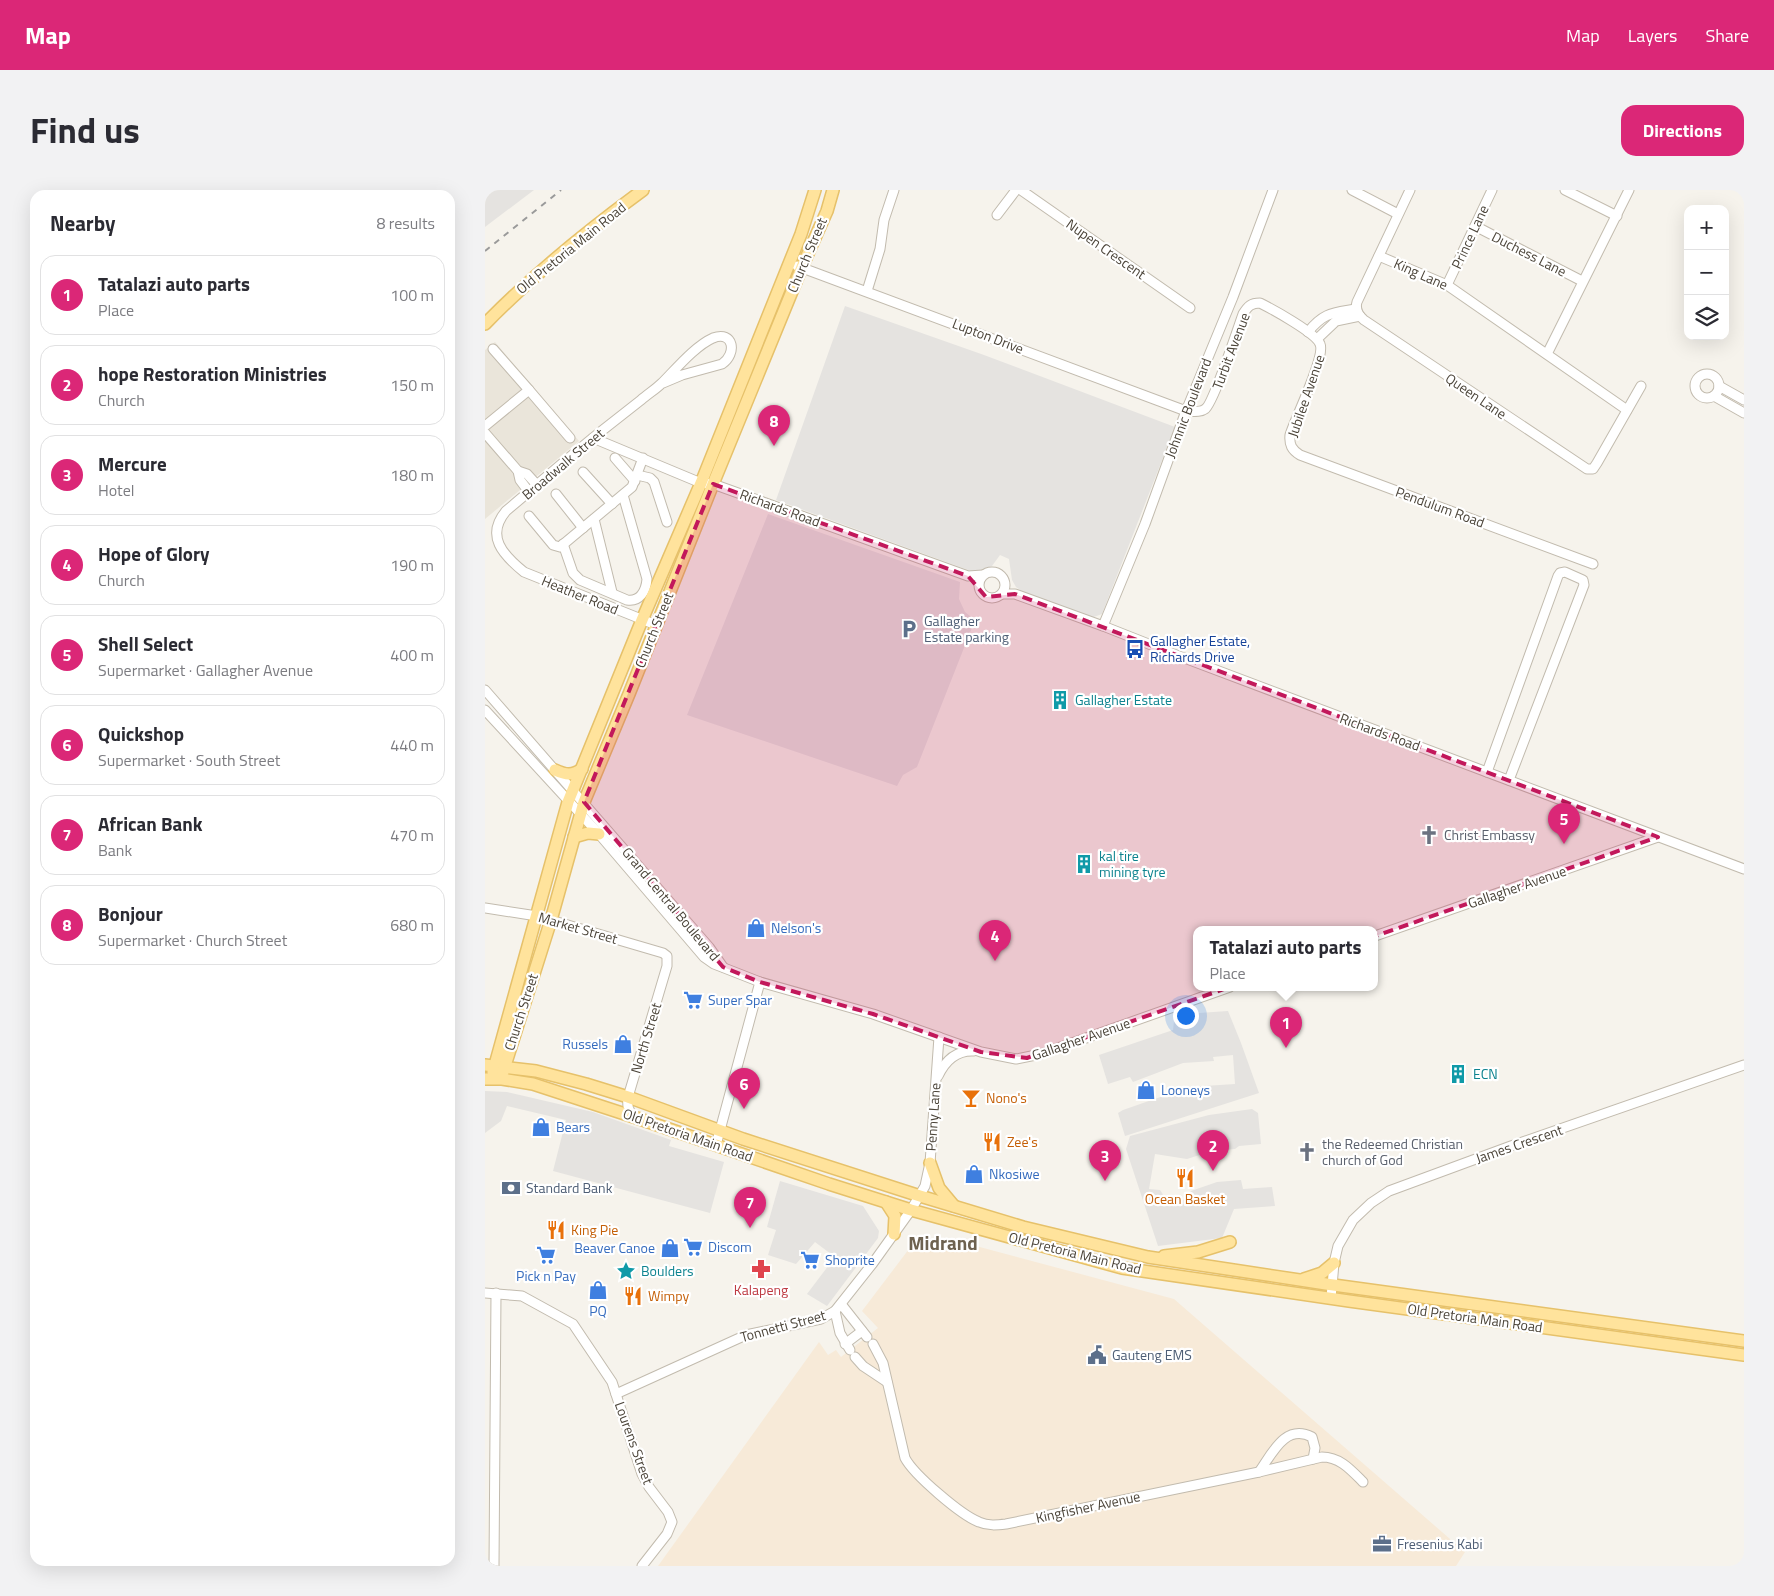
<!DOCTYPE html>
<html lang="en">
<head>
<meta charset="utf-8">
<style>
	:root { --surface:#fff; --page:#f2f2f3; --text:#2b2b33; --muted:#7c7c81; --line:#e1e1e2; --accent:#db2777 }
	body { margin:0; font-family:"Titillium Web",sans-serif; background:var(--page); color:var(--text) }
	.controls { position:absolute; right:15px; top:15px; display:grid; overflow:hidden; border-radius:10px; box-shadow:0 5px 20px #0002 }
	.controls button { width:45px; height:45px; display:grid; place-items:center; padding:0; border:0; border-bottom:1px solid var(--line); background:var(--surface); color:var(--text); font:25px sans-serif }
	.you { position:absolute; left:700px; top:825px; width:18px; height:18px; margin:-12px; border:4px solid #fff; border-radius:50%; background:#1a73e8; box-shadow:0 0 0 8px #1a73e833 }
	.badge { display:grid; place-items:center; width:32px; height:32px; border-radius:50%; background:var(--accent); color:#fff; font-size:16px; font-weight:700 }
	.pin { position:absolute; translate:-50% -41px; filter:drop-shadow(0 1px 2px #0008) }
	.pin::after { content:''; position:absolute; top:26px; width:18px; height:15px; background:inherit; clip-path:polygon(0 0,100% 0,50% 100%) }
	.popup { position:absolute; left:708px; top:736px; width:185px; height:65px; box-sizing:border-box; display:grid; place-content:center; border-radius:10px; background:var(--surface); filter:drop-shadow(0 1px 4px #0005); font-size:16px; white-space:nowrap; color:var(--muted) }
	.popup b { font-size:19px; color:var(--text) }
	.popup::after { content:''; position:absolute; left:50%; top:100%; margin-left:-10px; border:10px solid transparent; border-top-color:var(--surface) }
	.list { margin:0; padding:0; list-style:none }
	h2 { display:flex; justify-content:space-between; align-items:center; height:65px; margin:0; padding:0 20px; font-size:21px }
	h2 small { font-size:16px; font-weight:400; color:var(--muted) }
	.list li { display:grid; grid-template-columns:32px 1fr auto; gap:15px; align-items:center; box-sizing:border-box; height:80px; margin:0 10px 10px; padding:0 10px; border:1px solid var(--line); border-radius:15px }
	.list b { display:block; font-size:19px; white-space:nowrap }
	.list p { margin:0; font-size:16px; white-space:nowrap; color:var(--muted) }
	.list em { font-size:16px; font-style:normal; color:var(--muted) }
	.icon { flex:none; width:28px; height:28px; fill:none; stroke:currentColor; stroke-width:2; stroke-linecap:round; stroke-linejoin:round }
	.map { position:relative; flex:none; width:1259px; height:1376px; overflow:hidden; border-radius:15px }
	header { display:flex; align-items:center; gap:30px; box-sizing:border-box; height:70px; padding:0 25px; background:var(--accent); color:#fff }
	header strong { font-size:24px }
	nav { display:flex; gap:28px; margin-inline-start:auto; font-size:18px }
	.intro { display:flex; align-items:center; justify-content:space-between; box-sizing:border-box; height:120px; padding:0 30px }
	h1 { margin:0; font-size:35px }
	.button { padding:12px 22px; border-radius:15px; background:var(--accent); color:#fff; font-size:18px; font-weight:700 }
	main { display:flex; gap:30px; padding:0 30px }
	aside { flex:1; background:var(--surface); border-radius:15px; box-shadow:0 5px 20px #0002 }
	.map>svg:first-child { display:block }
	.residential { fill:#eae5da }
	.commercial { fill:#f7ead8 }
	.parking { fill:#e5e3e0 }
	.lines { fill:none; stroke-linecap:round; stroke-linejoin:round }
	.minor-casing { stroke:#c2bbae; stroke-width:11 }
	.major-casing { stroke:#e6c16a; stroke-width:14 }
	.minor { stroke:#fff; stroke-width:9 }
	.major { stroke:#ffe39c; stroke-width:11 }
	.rail { stroke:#9a9a9a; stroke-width:2; stroke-dasharray:6 6; stroke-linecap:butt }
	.marked { fill:#c2185b; fill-opacity:0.2; stroke:#c2185b; stroke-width:4; stroke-dasharray:10 6; stroke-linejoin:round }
	.labels { text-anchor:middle; stroke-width:4.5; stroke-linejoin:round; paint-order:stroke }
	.street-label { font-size:14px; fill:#4b4439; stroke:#fff }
	.service-label { font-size:14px; fill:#4e5e75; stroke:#fff; text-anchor:start }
	.transit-label { font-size:14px; fill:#164399; stroke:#fff; text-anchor:start }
	.culture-label { font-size:14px; fill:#0d838f; stroke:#fff; text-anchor:start }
	.worship-label { font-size:14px; fill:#5b616d; stroke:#fff; text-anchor:start }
	.shop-label { font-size:14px; fill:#366cbe; stroke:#fff; text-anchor:start }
	.food-label { font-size:14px; fill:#c56008; stroke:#fff; text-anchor:start }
	.health-label { font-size:14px; fill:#be3a42; stroke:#fff }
	.district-label { font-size:19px; font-weight:bold; fill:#6e6250; stroke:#fff }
</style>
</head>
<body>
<header>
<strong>Map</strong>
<nav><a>Map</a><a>Layers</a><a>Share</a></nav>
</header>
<div class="intro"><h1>Find us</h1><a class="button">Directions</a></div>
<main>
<aside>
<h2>Nearby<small>8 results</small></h2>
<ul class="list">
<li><span class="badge">1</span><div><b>Tatalazi auto parts</b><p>Place</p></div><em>100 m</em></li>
<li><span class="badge">2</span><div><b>hope Restoration Ministries</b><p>Church</p></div><em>150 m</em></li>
<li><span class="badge">3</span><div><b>Mercure</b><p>Hotel</p></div><em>180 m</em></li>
<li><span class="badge">4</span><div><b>Hope of Glory</b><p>Church</p></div><em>190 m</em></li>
<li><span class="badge">5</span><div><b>Shell Select</b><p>Supermarket · Gallagher Avenue</p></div><em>400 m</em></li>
<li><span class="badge">6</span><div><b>Quickshop</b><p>Supermarket · South Street</p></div><em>440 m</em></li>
<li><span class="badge">7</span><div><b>African Bank</b><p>Bank</p></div><em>470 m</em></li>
<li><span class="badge">8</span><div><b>Bonjour</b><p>Supermarket · Church Street</p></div><em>680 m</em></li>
</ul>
</aside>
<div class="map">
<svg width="1259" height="1376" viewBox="0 0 1259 1376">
	<rect width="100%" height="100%" fill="#f6f3ec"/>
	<path class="residential" d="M10,152L94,251L0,329V160Z"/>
	<path class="commercial" d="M427,1055L491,1056L689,1109L980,1362L971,1376H173L334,1152L343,1165L351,1160L356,1167L393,1138L377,1121Z"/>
	<g class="parking">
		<path d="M0,0H49L0,37Z"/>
		<path d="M360,116L499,165L690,237L617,424L606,428L538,402L531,397L527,390L524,369L515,365L507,376L494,381H486L291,310Z"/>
		<path d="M283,324L475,392L474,409L480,422L490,430L432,577L418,585L412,596L202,525Z"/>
		<path d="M743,821L756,853L774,903L640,946L633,923L638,920L704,897L750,894L748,865L728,867L729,871L698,873L648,892L645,887L623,894L614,865L688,840L689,831L714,823Z"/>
		<path d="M0,901L22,902L108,922L186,950L184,956L239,972L224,1027L225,1023L68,981L81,930L22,916L16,931L0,943Z"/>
		<path d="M767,919L773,923L776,954L754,956L750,959L727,961L702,969L670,964L664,999L675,1000L681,1009L690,1013L700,1009L706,1001L732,992L756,990L758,999L787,997L790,1016L749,1019L737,1048L673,1056L641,959L645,946L724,925Z"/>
		<path d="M295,991L378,1016L394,1041L393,1048L342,1116L322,1104L350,1067L330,1052L311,1074L283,1065L291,1040L282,1037Z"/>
	</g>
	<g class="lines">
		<g class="minor-casing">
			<g id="minor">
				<path d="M536,0L705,118"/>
				<path d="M867,0L913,24"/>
				<path d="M925,0L872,112C870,119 873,125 879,130L1102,279H1108L1112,273L1156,196"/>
				<path d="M1080,0L1132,26"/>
				<path d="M512,25L531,0"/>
				<path d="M990,36L1097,91"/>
				<path d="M894,66L962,95L1142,220"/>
				<path d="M312,76L701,221C707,221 715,223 720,219C728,214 753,138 758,124C763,116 766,113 775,113C787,119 831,143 835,154C841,167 810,228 805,245C804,255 807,260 815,265L1108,374"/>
				<path d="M962,95L1007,0"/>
				<path d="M382,101L395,59L399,30L409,0"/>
				<path d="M823,142C839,122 848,123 871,119"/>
				<path d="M832,149L851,131L875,126"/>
				<path d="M1062,164L1144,0"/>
				<circle cx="1222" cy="196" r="12"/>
				<path d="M1234,196L1259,210"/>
				<path d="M44,200L85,248"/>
				<path d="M1229,206L1259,223"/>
				<path d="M0,236L44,200L8,159"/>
				<path d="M0,243L33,281L35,290L44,302"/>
				<path d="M108,248L216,293L228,294L483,386L498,385"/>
				<path d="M130,268L150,291"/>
				<path d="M33,281L42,284L52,295"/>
				<path d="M98,282L127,314"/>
				<path d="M152,285L165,288L169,292L182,332"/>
				<path d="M71,304L98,338"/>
				<path d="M44,326L68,355L75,357L147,297L158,268"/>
				<path d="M109,329L127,402"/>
				<path d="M78,354L88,383L95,390L142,410C155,412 161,401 162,389L138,305"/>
				<circle cx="507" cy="395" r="13"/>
				<path d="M517,404H530L618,436L694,466L1259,679"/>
				<path d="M171,435L39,382C18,365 0,346 21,321C52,295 83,268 114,243C128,232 142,221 156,210C163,204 171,199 177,193C191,179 210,156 228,148C249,140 252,164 237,174L197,185L178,193"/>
				<path d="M618,436L660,334L701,221L748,107L788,0"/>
				<path d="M0,500L224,757L238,777"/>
				<path d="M0,520L114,644L219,767L229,774L275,792L388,824L496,862L531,869L556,864L745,797"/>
				<path d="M1002,582L1073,386L1075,383L1080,382L1098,390L1099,395L1024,590"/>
				<path d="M0,718L52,726L178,763L182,766V776L143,907C142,916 143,920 149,927"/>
				<path d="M890,746L1173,647"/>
				<path d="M453,886C460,871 471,860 489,861"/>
				<path d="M231,955L275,792"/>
				<path d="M0,1103L37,1106L88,1134L127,1192L157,1284L164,1297L183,1322L187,1332L182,1344L157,1376"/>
				<path d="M846,1108L849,1073L853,1056L868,1030L886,1013L904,1001L1026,956L1259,875"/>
				<path d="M356,1114L382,1147"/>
				<path d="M350,1121L355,1143L365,1160"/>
				<path d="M360,1154L377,1141"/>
				<path d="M388,1154L398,1173L420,1268C429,1285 476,1325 494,1332C503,1336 512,1335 521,1334L774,1282L837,1267C855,1267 866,1280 878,1292"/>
				<path d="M370,1167L378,1176L402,1192"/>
				<path d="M131,1204L261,1145L336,1129L350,1121L388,1073L426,1020L440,996L445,973L454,847"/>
				<path d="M774,1282C787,1264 800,1233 827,1247L830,1258L828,1269"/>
				<path d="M9,1376L11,1103"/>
			</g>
		</g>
		<g class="major-casing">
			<g id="major">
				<path d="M0,134C48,85 102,41 158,0"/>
				<path d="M70,580C81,585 87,586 97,579"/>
				<path d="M89,647L103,643L114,644"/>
				<path d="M0,875L51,881L101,894L143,907L258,949L435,1006L538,1037L663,1067L841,1094L1259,1151"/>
				<path d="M8,882L83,612L157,430L216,293L316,44L330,0"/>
				<path d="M18,882L66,730L99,612L144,504L228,294L317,77L342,21L348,0"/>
				<path d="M0,889H17L48,894L149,927L344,994L426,1020L637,1078L864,1111L1259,1165"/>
				<path d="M445,973L454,998L469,1016"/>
				<path d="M401,1012L410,1026L409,1044"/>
				<path d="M679,1066L713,1062L745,1052"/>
				<path d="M819,1089L837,1083L849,1073"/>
			</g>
		</g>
		<use href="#minor" class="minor"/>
		<use href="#major" class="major"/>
		<path class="rail" d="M0,61L76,0"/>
	</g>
	<path class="marked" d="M228,294L483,386L501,407L530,404L1173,647L542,868L496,862L388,824L275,792L238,777L99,612Z"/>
	<defs>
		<g id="parking-bare" transform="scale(1.5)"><path d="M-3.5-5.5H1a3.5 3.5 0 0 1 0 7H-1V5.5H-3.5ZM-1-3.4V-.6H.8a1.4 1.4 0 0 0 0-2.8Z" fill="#5c6f8a" stroke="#fff" stroke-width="2.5" paint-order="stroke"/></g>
		<g id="bus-bare" transform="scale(1.5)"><path d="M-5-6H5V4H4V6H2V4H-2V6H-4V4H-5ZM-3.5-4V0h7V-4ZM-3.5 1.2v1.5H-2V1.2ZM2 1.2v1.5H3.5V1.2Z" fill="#1a4fb4" stroke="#fff" stroke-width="2.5" paint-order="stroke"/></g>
		<g id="building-bare" transform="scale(1.5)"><path d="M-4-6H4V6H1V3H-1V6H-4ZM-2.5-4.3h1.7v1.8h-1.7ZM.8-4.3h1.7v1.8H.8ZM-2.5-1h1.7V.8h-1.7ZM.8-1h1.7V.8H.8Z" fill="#0f9aa8" stroke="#fff" stroke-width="2.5" paint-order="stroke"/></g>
		<g id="church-bare" transform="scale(1.5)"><path d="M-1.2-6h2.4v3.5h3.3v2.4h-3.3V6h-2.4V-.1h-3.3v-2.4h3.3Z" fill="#6b7280" stroke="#fff" stroke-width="2.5" paint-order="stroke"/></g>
		<g id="shop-bare" transform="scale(1.5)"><path d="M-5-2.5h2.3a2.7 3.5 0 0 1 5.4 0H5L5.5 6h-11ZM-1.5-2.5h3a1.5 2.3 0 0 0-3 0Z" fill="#3f7fe0" stroke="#fff" stroke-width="2.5" paint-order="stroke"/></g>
		<g id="supermarket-bare" transform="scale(1.5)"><path d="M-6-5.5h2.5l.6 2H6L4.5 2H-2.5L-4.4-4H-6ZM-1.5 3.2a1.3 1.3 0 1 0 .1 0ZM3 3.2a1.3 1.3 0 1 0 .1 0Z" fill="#3f7fe0" stroke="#fff" stroke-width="2.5" paint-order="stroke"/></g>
		<g id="bar-bare" transform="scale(1.5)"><path d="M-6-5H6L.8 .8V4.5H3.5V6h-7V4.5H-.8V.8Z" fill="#e8710a" stroke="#fff" stroke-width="2.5" paint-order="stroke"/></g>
		<g id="restaurant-bare" transform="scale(1.5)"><path d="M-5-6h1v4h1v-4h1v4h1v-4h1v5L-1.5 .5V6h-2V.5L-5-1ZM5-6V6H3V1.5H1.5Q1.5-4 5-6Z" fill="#e8710a" stroke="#fff" stroke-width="2.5" paint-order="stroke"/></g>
		<g id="bank-bare" transform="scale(1.5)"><path d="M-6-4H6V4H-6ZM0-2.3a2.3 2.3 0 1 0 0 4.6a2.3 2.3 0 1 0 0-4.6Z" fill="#5c6f8a" stroke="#fff" stroke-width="2.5" paint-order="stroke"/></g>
		<g id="pharmacy-bare" transform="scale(1.5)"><path d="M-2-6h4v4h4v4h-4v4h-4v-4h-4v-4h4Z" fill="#e0444e" stroke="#fff" stroke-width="2.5" paint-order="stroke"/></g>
		<g id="sight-bare" transform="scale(1.5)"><path d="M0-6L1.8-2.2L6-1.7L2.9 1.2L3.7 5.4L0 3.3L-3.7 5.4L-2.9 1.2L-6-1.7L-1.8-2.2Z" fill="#0f9aa8" stroke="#fff" stroke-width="2.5" paint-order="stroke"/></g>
		<g id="civic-bare" transform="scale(1.5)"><path d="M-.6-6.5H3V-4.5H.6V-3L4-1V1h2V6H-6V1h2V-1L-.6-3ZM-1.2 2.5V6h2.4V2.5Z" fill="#5c6f8a" stroke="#fff" stroke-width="2.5" paint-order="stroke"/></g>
		<g id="office-bare" transform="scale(1.5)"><path d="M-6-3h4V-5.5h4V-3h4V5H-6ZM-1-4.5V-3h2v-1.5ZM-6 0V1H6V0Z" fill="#5c6f8a" stroke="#fff" stroke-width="2.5" paint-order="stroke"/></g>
	</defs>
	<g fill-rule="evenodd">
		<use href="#parking-bare" x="424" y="439"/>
		<use href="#bus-bare" x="650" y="459"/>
		<use href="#building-bare" x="575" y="510"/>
		<use href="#church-bare" x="944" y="645"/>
		<use href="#building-bare" x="599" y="674"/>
		<use href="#shop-bare" x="271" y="738"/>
		<use href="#supermarket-bare" x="208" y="810"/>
		<use href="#shop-bare" x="138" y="854"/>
		<use href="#building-bare" x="973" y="884"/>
		<use href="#shop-bare" x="661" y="900"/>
		<use href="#bar-bare" x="486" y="908"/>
		<use href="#shop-bare" x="56" y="937"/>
		<use href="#restaurant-bare" x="507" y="952"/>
		<use href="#church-bare" x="822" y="962"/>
		<use href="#shop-bare" x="489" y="984"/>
		<use href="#restaurant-bare" x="700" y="988"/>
		<use href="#bank-bare" x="26" y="998"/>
		<use href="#restaurant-bare" x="71" y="1040"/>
		<use href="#supermarket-bare" x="208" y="1057"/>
		<use href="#shop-bare" x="185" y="1058"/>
		<use href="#supermarket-bare" x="61" y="1065"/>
		<use href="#supermarket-bare" x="325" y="1070"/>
		<use href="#pharmacy-bare" x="276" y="1079"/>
		<use href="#sight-bare" x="141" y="1081"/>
		<use href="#shop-bare" x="113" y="1100"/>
		<use href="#restaurant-bare" x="148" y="1106"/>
		<use href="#civic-bare" x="612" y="1165"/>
		<use href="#office-bare" x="897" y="1354"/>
	</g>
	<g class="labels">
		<g class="street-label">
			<text transform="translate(985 47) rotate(-65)" y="5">Prince Lane</text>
			<text transform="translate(86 58) rotate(-39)" y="5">Old Pretoria Main Road</text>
			<text transform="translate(621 59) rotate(35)" y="5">Nupen Crescent</text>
			<text transform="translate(1044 64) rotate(27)" y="5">Duchess Lane</text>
			<text transform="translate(322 65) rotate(-67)" y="5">Church Street</text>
			<text transform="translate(936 84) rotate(24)" y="5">King Lane</text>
			<text transform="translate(503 146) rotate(21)" y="5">Lupton Drive</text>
			<text transform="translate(746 161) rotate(-69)" y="5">Turbit Avenue</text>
			<text transform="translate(821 206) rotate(-71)" y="5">Jubilee Avenue</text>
			<text transform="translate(991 206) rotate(34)" y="5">Queen Lane</text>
			<text transform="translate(703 218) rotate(-69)" y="5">Johnnic Boulevard</text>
			<text transform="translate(78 274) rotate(-40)" y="5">Broadwalk Street</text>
			<text transform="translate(955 317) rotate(20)" y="5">Pendulum Road</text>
			<text transform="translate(295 318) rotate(20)" y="5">Richards Road</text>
			<text transform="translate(95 405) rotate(22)" y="5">Heather Road</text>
			<text transform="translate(169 440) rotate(-68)" y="5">Church Street</text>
			<text transform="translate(895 542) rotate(20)" y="5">Richards Road</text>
			<text transform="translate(1032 697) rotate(-19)" y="5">Gallagher Avenue</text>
			<text transform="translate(186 714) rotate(50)" y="5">Grand Central Boulevard</text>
			<text transform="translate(93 738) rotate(16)" y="5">Market Street</text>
			<text transform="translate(36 822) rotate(-72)" y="5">Church Street</text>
			<text transform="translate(161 848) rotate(-73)" y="5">North Street</text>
			<text transform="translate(596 849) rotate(-19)" y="5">Gallagher Avenue</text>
			<text transform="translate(448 927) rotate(-86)" y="5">Penny Lane</text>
			<text transform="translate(203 945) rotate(19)" y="5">Old Pretoria Main Road</text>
			<text transform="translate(1034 954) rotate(-19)" y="5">James Crescent</text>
			<text transform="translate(590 1063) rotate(14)" y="5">Old Pretoria Main Road</text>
			<text transform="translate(990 1128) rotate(8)" y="5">Old Pretoria Main Road</text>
			<text transform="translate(298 1136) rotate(-15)" y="5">Tonnetti Street</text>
			<text transform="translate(149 1253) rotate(70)" y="5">Lourens Street</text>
			<text transform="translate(603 1317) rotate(-12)" y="5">Kingfisher Avenue</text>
		</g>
		<g class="service-label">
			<text x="439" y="436">Gallagher<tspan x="439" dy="16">Estate parking</tspan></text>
			<text x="41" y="1003">Standard Bank</text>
			<text x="627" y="1170">Gauteng EMS</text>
			<text x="912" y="1359">Fresenius Kabi</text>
		</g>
		<g class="transit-label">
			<text x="665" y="456">Gallagher Estate,<tspan x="665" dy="16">Richards Drive</tspan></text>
		</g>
		<g class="culture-label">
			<text x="590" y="515">Gallagher Estate</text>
			<text x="614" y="671">kal tire<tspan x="614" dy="16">mining tyre</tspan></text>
			<text x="988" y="889">ECN</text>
			<text x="156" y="1086">Boulders</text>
		</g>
		<g class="worship-label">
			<text x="959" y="650">Christ Embassy</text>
			<text x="837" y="959">the Redeemed Christian<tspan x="837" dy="16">church of God</tspan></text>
		</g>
		<g class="shop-label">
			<text x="286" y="743">Nelson's</text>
			<text x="223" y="815">Super Spar</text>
			<text x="123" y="859" text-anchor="end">Russels</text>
			<text x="676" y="905">Looneys</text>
			<text x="71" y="942">Bears</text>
			<text x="504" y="989">Nkosiwe</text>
			<text x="223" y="1062">Discom</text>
			<text x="170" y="1063" text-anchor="end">Beaver Canoe</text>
			<text x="340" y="1075">Shoprite</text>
			<text x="61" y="1091" text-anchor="middle">Pick n Pay</text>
			<text x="113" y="1126" text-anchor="middle">PQ</text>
		</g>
		<g class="food-label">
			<text x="501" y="913">Nono's</text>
			<text x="522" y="957">Zee's</text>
			<text x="700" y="1014" text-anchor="middle">Ocean Basket</text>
			<text x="86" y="1045">King Pie</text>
			<text x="163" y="1111">Wimpy</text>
		</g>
		<g class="health-label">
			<text x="276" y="1105">Kalapeng</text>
		</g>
		<g class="district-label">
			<text x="458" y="1060">Midrand</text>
		</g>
	</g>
</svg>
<div class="controls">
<button>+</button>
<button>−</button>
<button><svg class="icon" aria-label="layers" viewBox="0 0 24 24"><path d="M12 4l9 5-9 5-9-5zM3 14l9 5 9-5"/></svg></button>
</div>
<div class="you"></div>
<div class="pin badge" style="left:801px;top:858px">1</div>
<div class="popup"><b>Tatalazi auto parts</b>Place</div>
<div class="pin badge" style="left:728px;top:981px">2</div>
<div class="pin badge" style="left:620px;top:991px">3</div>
<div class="pin badge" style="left:510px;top:771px">4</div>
<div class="pin badge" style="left:1079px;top:654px">5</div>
<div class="pin badge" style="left:259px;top:919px">6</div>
<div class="pin badge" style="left:265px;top:1038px">7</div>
<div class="pin badge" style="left:289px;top:256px">8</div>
</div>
</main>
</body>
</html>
